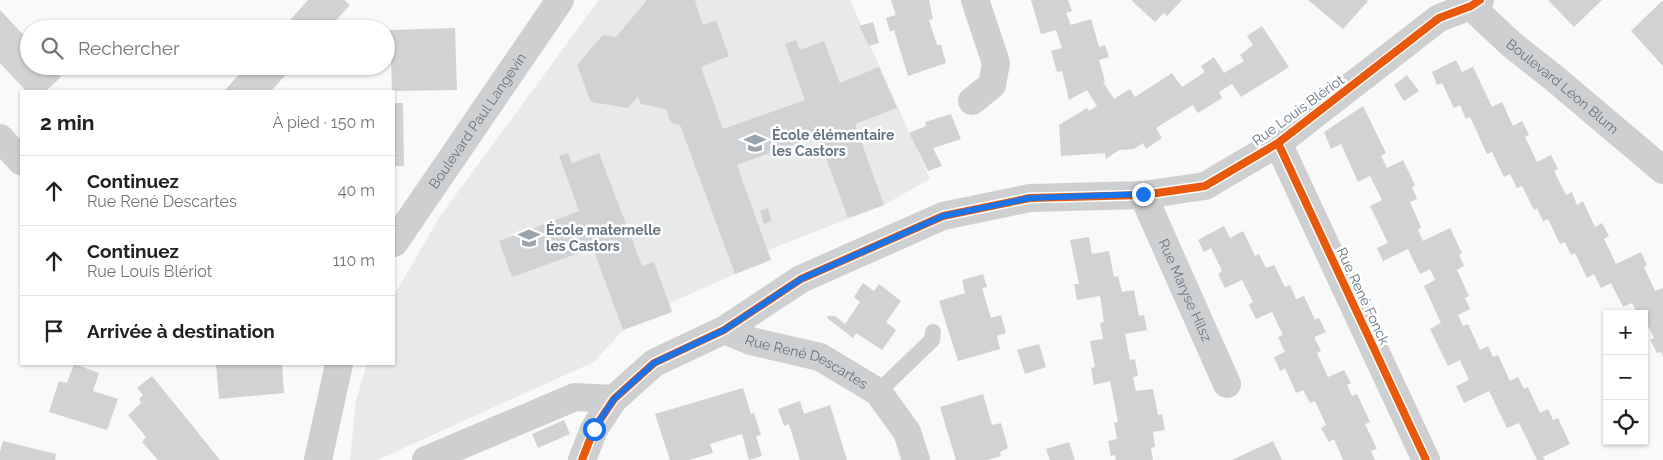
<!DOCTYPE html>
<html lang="fr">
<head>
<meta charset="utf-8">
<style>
	:root { --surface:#fff; --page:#f2f2f2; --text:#202124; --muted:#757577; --line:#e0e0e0 }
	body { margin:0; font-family:Raleway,sans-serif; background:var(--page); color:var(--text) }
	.controls { position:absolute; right:15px; bottom:15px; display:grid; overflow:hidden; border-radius:0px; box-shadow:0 1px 4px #0004 }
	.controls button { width:45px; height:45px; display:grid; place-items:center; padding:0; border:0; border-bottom:1px solid var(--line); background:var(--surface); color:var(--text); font:25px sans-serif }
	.stop { position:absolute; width:15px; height:15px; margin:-11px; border:4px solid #1a73e8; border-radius:50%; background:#fff }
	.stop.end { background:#1a73e8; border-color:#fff; box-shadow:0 1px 5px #0008 }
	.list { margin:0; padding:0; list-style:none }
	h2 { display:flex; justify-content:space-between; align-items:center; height:65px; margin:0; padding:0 20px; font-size:21px }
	h2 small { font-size:16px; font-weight:400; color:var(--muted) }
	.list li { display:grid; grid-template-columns:32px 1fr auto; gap:15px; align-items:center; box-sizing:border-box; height:70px; padding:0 20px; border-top:1px solid var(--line) }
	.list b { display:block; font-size:19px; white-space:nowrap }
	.list p { margin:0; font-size:16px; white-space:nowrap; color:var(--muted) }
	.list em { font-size:16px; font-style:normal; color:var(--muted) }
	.icon { flex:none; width:28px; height:28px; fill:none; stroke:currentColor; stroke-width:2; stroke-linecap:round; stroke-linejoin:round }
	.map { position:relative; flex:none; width:1663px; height:460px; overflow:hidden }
	.search { position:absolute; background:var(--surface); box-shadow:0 1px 4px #0004; left:20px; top:20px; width:375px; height:55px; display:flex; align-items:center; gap:12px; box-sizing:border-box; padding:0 18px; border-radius:28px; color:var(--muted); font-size:19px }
	.panel { position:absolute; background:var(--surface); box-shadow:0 1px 4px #0004; left:20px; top:90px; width:375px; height:275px; border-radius:0px }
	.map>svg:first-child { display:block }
	.built { fill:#e8e9e9 }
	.building { fill:#d0d2d3 }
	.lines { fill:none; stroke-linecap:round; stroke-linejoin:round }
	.service { stroke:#cecfd0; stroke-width:16 }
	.minor { stroke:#cecfd0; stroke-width:28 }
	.tertiary { stroke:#cecfd0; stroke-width:28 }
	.cycleway-casing { stroke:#fff; stroke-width:11 }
	.cycleway { stroke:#e8590c; stroke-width:8 }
	.route { stroke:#1a73e8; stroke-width:6 }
	.labels { text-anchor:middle; stroke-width:5; stroke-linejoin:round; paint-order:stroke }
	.street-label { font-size:14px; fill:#657683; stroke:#fff }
	.poi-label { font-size:14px; font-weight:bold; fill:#657683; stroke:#fff; text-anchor:start }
</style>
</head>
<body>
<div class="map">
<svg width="1663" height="460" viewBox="0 0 1663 460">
	<rect width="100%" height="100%" fill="#f9f9f9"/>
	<path class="built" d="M599,0H850L930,179L884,205L768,250L771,260L735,274L670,303L672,312L623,330L594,362L377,460H350L356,401L367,364H394V295L441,215Z"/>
	<g class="building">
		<path d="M308,0H344L350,5L328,29H282Z"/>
		<path d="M647,0H696L695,2L703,25L716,20L729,56L701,67L723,129L805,100L785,44L796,40L800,50L824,41L840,83L879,67L897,108L855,124L884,205L848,218L818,136L737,165L771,260L735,274L680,125L671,123L666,109L641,104L638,96L628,108L591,102L577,65L603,35L616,37Z"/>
		<path d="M891,0H929L933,19L929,20L937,45H941L946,63L908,76L894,30L890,32L886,18L896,15Z"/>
		<path d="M1031,0H1068L1072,11L1066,13L1071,25L1091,19L1099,47L1105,45L1109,57L1099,60L1105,81L1103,82L1114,99L1130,89L1135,97L1172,73L1182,87L1205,72L1201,66L1214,57L1224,73L1244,61L1240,55L1253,45L1247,36L1262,26L1289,67L1241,97L1232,84L1219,92L1222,98L1198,113L1193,105L1156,128L1162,138L1146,149L1143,143L1134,149L1119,150L1106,159L1105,153L1061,156L1059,125L1087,108L1089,111L1097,106L1087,90L1069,100L1062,71L1057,72L1051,51L1062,48L1056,30L1041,34Z"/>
		<path d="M1133,0H1182L1167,16L1164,13L1155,22L1132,1Z"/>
		<path d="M1308,0H1366L1368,1L1343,29Z"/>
		<path d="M1548,0H1602L1574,27Z"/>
		<path d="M1662,1L1663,2V66L1631,31Z"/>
		<path d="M0,10L29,41V66H51L61,77L46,91H26L0,63Z"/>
		<path d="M873,22L879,43L869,46L859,26Z"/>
		<path d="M455,28L457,90L392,91L390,30Z"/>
		<path d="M1456,60L1462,72L1473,67L1492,107L1502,102L1513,126L1522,121L1529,135L1525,137L1537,162L1551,155L1558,169L1554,171L1566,195L1572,192L1577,205L1583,201L1595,227L1602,223L1609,236L1604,239L1616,264L1641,252L1647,265L1644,267L1655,291L1663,288V357L1661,352L1657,353L1650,340L1654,338L1644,318V314H1638L1632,303L1623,307L1611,283L1601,288L1594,274L1587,278L1575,253L1571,255L1565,242L1560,244L1548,219L1543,221L1537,208L1534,210L1522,186L1517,188L1510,174L1504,177L1492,152L1487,154L1470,117L1466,119L1460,105L1454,108L1442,83L1437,85L1432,72Z"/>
		<path d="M247,66H294L271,91H224Z"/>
		<path d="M1407,75L1419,91L1404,101L1394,85Z"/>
		<path d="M394,103H403L404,166H394Z"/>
		<path d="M1363,106L1386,153L1381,156L1387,168L1403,160L1415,185L1412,187L1417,199L1410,202L1421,227L1418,230L1423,241L1450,228L1462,253L1459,255L1464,266L1457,270L1469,296L1465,298L1470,309L1458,315L1463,326L1468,324L1480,350L1488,346L1493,357L1498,355L1510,381L1518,377L1524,389L1528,387L1540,413L1548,409L1553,420L1558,418L1570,444L1543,457L1545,460H1537L1519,423L1507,428L1489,391L1464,403L1456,386L1469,380L1460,360L1448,366L1430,329L1441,323L1424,286L1435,280L1430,269L1420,274L1408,249L1383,261L1377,248L1388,243L1370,206L1382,200L1370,176L1358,182L1341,144L1331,149L1324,132Z"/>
		<path d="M951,114L961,139L933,148L942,166L928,171L909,133L926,126L925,122Z"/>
		<path d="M568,153L572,163L599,153L642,266L654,262L672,312L623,330L593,248L512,277L499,241L579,211L559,156Z"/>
		<path d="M768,208L772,221L764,224L760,211Z"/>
		<path d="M1224,226L1230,238L1243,231L1255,256L1259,254L1266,268L1274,265L1285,287L1290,285L1296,299L1304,296L1315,320L1319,318L1326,332L1314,337L1321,351L1317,353L1328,377L1344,370L1351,383L1347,385L1352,396L1357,394L1370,422L1365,424L1377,449L1371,451L1375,460H1343L1334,439L1329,442L1321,428L1326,425L1315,401L1310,403L1303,390L1296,393L1285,368L1280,371L1274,357L1285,352L1278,337L1283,335L1272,312L1256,319L1249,305L1253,302L1242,280L1225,288L1218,274L1222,271L1211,248L1204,252L1198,240Z"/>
		<path d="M1089,237L1092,254L1109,251L1114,277L1118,276L1122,292L1134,290L1139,316L1144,315L1147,330L1125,334L1130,360L1135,359L1138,376L1133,377L1136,391L1153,389L1158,415L1162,414L1165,430L1153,432L1155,447L1151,448L1153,460H1116L1115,455L1111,456L1108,441L1117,439L1114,423L1118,422L1110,381L1094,385L1091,368L1095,367L1090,341L1103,339L1100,323L1104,322L1100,296L1077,300L1074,284H1079L1070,240Z"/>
		<path d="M983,274L987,287L982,288L991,318L1001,315L1006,333L997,336L1000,349L958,361L939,301L965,293L962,280Z"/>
		<path d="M863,283L874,291L879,284L901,301L886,322L896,330L882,350L856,333L853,338L827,318L828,316H835L845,324L860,302L854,297Z"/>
		<path d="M1039,344L1046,367L1025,374L1017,350Z"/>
		<path d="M74,364L99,373L93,391L118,399L107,430L49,412L59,381L67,383Z"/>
		<path d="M216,364H282L284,393L219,399Z"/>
		<path d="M152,376L191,424L220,460H158L142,442L146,437L128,415L141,403L139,399L143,395L137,388Z"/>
		<path d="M743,388L751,414L754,413L761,435L756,436L762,456L749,460L742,434L710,444L713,453L689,460H670L655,414Z"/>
		<path d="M983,394L992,425L1001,423L1008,448L1000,452L1001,456L988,460H956L940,407Z"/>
		<path d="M800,401L804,414L830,405L847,460H800L789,424L784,426L778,409Z"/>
		<path d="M564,420L570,434L538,448L532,434Z"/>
		<path d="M3,441L56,454L55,460H0V452Z"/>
		<path d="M1273,441L1282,460H1232L1236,458Z"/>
		<path d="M1069,442L1075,460H1050L1046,449Z"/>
	</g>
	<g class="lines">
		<path class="service" d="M878,392L932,340L933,332"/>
		<g class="minor">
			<path d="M972,101L992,85L996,63L975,0"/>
			<path d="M0,138L21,161"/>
			<path d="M1278,143L1426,460"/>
			<path id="s1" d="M1143,195L1227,384"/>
			<path id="s2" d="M724,330L751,341L820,357L878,392L907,432L916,460"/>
			<path d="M426,460L575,397L614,399"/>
			<path d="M582,460L594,429L614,399L654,363L724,330L801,279L943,216L1030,198L1143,195L1205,186L1278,143L1439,18L1471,6L1480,0"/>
		</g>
		<g class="tertiary">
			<path id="s3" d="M1464,0L1511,44L1554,78L1663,170"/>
			<path id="s4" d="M394,243L560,0"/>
			<path d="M318,460L339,364"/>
		</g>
		<g class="cycleway-casing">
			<g id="cycleway">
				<path d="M1278,143L1426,460"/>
				<path d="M582,460L594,429L614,399L654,363L724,330L801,279L943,216L1030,198L1143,195L1205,186L1278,143L1439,18L1471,6L1480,0"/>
			</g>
		</g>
		<use href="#cycleway" class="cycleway"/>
	</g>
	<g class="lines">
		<path class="route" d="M594,429L614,399L654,363L724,330L801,279L943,216L1030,198L1143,194"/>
	</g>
	<defs>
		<g id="school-bare" transform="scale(1.725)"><path d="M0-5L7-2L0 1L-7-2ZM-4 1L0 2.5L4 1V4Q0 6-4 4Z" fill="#99a4ac" stroke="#fff" stroke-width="2.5" paint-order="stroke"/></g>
	</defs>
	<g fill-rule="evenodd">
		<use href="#school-bare" x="755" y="143"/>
		<use href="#school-bare" x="529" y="238"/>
	</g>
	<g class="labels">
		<g class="street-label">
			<text dy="5" stroke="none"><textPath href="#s3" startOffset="131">Boulevard Léon Blum</textPath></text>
			<text transform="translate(1298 110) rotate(-36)" y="5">Rue Louis Blériot</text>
			<text dy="5" stroke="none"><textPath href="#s4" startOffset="148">Boulevard Paul Langevin</textPath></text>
			<text dy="5" stroke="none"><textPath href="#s1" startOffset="104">Rue Maryse Hilsz</textPath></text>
			<text transform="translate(1363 296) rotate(65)" y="5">Rue René Fonck</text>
			<text dy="5" stroke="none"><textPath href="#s2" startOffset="89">Rue René Descartes</textPath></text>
		</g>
		<g class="poi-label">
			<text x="772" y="140">École élémentaire<tspan x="772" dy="16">les Castors</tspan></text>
			<text x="546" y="235">École maternelle<tspan x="546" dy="16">les Castors</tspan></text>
		</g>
	</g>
</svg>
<div class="controls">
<button>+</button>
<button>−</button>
<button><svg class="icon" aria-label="locate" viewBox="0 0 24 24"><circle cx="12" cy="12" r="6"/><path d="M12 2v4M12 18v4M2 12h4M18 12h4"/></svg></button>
</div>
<div class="stop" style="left:594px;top:429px"></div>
<div class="stop end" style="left:1143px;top:194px"></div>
<div class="search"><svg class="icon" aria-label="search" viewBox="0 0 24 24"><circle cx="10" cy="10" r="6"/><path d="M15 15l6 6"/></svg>Rechercher</div>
<section class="panel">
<h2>2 min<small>À pied · 150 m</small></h2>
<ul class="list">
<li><svg class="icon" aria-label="ahead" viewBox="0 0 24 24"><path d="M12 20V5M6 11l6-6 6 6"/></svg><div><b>Continuez</b><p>Rue René Descartes</p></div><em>40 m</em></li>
<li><svg class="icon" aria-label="ahead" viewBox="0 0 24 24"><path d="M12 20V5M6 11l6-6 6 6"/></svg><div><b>Continuez</b><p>Rue Louis Blériot</p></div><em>110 m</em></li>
<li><svg class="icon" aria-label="arrive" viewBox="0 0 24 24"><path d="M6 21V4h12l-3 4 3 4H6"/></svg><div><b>Arrivée à destination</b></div></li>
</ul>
</section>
</div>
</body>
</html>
